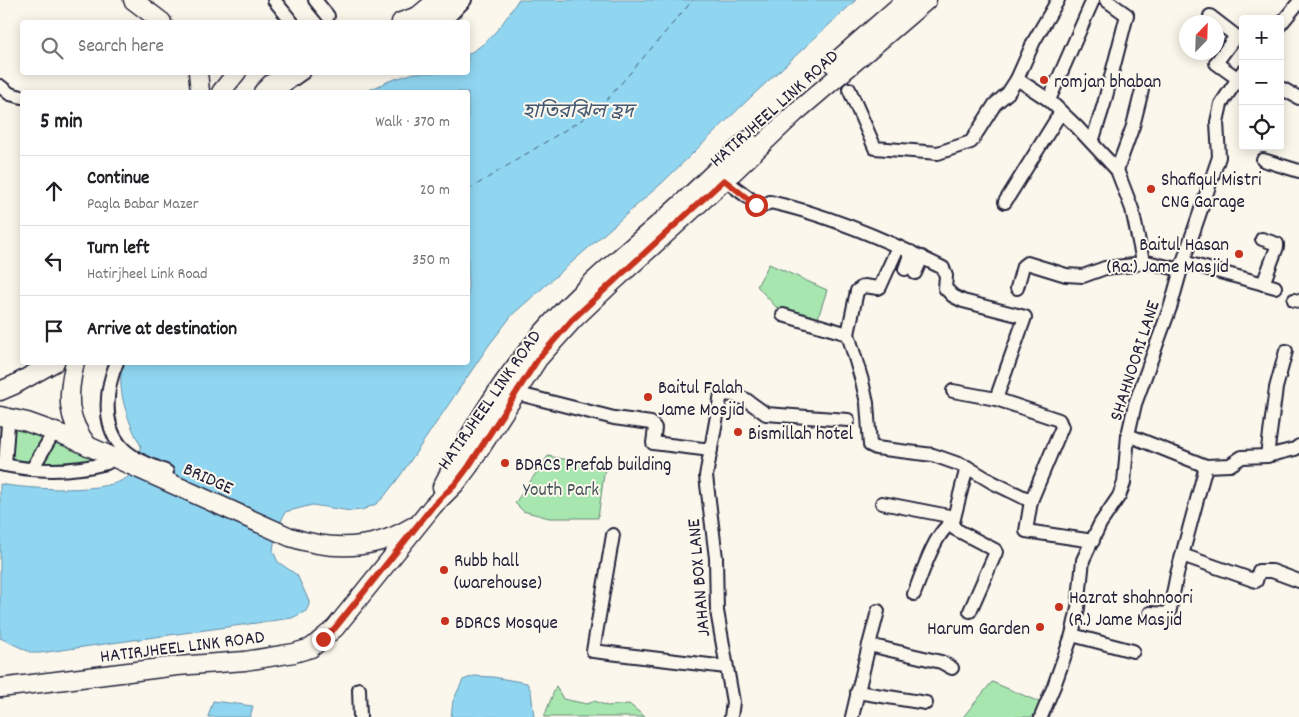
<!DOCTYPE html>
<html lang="en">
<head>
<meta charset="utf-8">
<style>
	:root { --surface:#fff; --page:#f6f6f6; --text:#202124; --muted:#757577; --line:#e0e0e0 }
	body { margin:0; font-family:Dekko,"Noto Sans Bengali",sans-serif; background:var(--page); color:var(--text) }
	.controls { position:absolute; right:15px; top:15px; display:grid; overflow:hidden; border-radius:5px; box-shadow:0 2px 12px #0003 }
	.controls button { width:45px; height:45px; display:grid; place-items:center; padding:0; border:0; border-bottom:1px solid var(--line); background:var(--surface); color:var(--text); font:25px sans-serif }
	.compass { position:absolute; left:1179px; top:15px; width:45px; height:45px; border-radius:50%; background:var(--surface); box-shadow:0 2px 12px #0003; rotate:23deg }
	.stop { position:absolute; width:15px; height:15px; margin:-11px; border:4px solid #c8321e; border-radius:50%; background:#fff }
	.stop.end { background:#c8321e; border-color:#fff; box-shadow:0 1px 5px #0008 }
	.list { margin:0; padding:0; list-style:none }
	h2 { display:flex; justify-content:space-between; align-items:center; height:65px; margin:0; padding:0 20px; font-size:21px }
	h2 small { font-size:16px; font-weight:400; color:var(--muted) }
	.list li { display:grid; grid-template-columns:32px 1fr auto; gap:15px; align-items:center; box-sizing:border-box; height:70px; padding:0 20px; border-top:1px solid var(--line) }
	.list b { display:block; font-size:19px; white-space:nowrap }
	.list p { margin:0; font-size:16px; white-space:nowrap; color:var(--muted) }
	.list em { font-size:16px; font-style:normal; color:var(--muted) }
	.icon { flex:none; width:28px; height:28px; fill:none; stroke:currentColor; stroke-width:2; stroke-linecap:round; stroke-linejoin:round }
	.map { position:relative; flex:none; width:1299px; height:717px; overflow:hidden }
	.search { position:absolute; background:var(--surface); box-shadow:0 2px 12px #0003; left:20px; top:20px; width:450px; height:55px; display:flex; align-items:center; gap:12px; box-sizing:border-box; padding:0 18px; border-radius:5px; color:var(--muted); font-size:19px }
	.panel { position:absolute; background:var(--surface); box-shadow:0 2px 12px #0003; left:20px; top:90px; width:450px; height:275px; border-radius:5px }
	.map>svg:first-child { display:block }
	.green { fill:#a7e7af; stroke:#648475 }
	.water { fill:#90d6f1; stroke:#648ea8 }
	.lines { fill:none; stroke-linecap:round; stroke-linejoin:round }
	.ferry { stroke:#435872; stroke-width:1; stroke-dasharray:6 5; stroke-linecap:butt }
	.street-casing { stroke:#22223b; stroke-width:16 }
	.secondary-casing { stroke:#22223b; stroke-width:21 }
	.street { stroke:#fbf7ec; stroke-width:12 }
	.secondary { stroke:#fbf7ec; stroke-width:18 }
	.route { stroke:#c8321e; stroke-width:6 }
	.poi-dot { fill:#c8321e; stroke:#fbf7ec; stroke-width:2 }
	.labels { text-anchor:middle; stroke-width:4; stroke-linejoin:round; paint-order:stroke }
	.poi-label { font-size:19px; fill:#22223b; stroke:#fbf7ec; text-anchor:start }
	.street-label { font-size:19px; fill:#22223b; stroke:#fbf7ec }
	.park-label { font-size:19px; fill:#435358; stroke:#fbf7ec }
	.water-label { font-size:20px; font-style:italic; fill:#435872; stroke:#fbf7ec }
</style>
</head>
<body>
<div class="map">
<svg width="1299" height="717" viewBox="0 0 1299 717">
	<rect width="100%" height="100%" fill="#fbf7ec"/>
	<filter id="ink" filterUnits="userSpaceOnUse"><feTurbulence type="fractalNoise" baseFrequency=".02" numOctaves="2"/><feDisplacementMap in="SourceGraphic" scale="10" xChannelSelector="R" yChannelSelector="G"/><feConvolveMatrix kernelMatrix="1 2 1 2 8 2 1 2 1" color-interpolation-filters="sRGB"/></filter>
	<g filter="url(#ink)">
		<g class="green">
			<path d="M769,264L827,290L816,324L775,306L757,286Z"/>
			<path d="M0,424L46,437L99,460C67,467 32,465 0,458Z"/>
			<path d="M548,456L605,467L598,518H549L523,511L515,503Z"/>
			<path d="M992,682L1044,704L1035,717H963Z"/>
			<path d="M556,686L563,699L587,704L595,701L607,706L629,704L645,717H544Z"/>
		</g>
		<g class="water">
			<path d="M518,0H856L754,94L662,183L513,314L489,345L400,476L383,498L376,504L362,510L351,511L312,505L285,512L275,536L273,551L278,562L297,575L309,601V605L306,611L292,618L40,653H32L0,638V484C26,489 111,495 130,475C136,469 138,454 141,446C129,425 114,385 124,363L468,362V92H365L389,81L414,73L468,72V54C490,43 505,21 518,0Z"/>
			<path d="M474,676L493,677L527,683L531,691L534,717H451L453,701L463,680Z"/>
			<path d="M213,701L253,706L250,717H208Z"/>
		</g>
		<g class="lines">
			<path class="ferry" d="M468,190L599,109L693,0"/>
			<g class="street-casing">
				<g id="street">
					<path d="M274,0L292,22"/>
					<path d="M315,0L328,16"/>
					<path d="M1210,16L1236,36L1216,63L1237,78"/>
					<path d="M444,22L465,0"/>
					<path d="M1280,25L1299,2"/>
					<path d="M1017,79L1049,100L1077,127L1117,170L1132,209L1143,261"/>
					<path d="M0,86L10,94L22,97"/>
					<path d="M849,89L875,148L938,153L971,142L995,104L1008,93L1017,79L1034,41L1058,0"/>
					<path d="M1283,89L1299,98"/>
					<path d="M278,92L284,86L304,72"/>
					<path d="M1049,100L1093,0"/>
					<path d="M1092,142L1104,104L1127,15L1106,0"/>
					<path d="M1263,160L1299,171"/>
					<path d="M1117,170L1133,126L1142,90"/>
					<path d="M725,180L761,207L770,202C830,215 889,241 943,268L946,276L945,288L953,296L963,301L1025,317L996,399L1059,420L1062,427L1031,501L1026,531L1093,541"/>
					<path d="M1005,202L1061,112"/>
					<path d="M1262,239L1277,244V247L1263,284"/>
					<path d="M898,247L880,287L878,288L864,286L857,291L848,334L862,381L867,403L870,445L876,448L933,455L967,467L992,482L1031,501"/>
					<path d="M1143,261L1181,270"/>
					<path d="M1183,262L1275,287"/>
					<path d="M905,269L911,252"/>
					<path d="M915,273L922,257"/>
					<path d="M1017,288L1023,266L1027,263L1066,275L1083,276L1105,268L1134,265L1143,261"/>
					<path d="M1294,300L1299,301"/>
					<path d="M783,315L848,334"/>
					<path d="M117,362C106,387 102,423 120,445C131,459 152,465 167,472"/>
					<path d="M953,391L996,399"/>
					<path d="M515,393L614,418L651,423L655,428L653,443L711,450"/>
					<path d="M1128,435L1206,466L1230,465L1242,457L1267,456L1295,449L1299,446"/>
					<path d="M1267,456L1276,388L1286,351"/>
					<path d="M0,464C35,472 72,472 107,463"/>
					<path d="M5,465L8,424"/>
					<path d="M32,469L51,437"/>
					<path d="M882,503L954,517"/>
					<path d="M953,522V525L955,529L995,550L996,552L970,611"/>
					<path d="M613,535L593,651L726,667"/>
					<path d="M1182,555L1256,581L1259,571H1272L1299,581"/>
					<path d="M914,594C922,574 935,531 953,522L967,467"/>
					<path d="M1150,613L1169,614L1177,574L1206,466"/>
					<path d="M1072,635L1133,651"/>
					<path d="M869,645L878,611"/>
					<path d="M359,689L360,717"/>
					<path d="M857,692L926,703"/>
					<path d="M731,717L733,702L717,611L716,558L706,476L721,394L733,395L745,399L766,414L848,420"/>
					<path d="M852,717L869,645L941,662L952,668"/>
					<path d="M1041,717L1054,686L1072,635L1078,608L1083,560L1100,524L1119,496L1124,483L1128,435L1135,404L1171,305L1183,262L1219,157L1217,122L1221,104L1243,71"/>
				</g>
			</g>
			<g class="secondary-casing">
				<g id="secondary">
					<path d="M133,0L162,22"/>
					<path d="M433,19L453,0"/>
					<path d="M401,22L418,16L437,0"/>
					<path d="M833,64L906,0"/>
					<path d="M198,72L200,92"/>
					<path d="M221,92L237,72"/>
					<path d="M263,92L271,84L290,72"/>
					<path d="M75,362C67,396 66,418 88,446"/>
					<path d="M0,391L14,385L55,362"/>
					<path d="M0,416L27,422L66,436L290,537C332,551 374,550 412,527"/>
					<path d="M442,487C466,439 495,391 529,349C567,301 616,261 662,221C692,195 719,167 748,140"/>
					<path d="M0,688L177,666L245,661L294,653L311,648L335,628L433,506L457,482L469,466L538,359L573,320L613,282L725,180L795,113L927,0"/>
				</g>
			</g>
			<use href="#street" class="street"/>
			<use href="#secondary" class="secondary"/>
		</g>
	</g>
	<g class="lines" filter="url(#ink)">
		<path class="route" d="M323,639L335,628L433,506L457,482L469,466L538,359L572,320L613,282L724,180L756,205"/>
	</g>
	<g class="poi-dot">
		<circle cx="1044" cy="80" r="5"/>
		<circle cx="1151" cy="189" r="5"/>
		<circle cx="1239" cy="254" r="5"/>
		<circle cx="648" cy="397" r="5"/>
		<circle cx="738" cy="432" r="5"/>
		<circle cx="505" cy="463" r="5"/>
		<circle cx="444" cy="570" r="5"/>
		<circle cx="1059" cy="607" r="5"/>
		<circle cx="445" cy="621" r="5"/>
		<circle cx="1040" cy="627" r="5"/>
	</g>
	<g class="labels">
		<g class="poi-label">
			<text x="1054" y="87">romjan bhaban</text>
			<text x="1161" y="185">Shafiqul Mistri<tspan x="1161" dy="22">CNG Garage</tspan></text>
			<text x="1229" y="250" text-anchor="end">Baitul Hasan<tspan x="1229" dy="22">(Ra:) Jame Masjid</tspan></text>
			<text x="658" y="393">Baitul Falah<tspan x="658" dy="22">Jame Mosjid</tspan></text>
			<text x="748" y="439">Bismillah hotel</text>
			<text x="515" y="470">BDRCS Prefab building</text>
			<text x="454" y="566">Rubb hall<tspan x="454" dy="22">(warehouse)</tspan></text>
			<text x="1069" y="603">Hazrat shahnoori<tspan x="1069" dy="22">(R.) Jame Masjid</tspan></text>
			<text x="455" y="628">BDRCS Mosque</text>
			<text x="1030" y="634" text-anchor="end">Harum Garden</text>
		</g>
		<g class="street-label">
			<text transform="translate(773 107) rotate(-42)" y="7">HATIRJHEEL LINK ROAD</text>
			<text transform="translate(1133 360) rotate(-72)" y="7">SHAHNOORI LANE</text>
			<text transform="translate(488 399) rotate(-55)" y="7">HATIRJHEEL LINK ROAD</text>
			<text transform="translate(209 477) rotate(24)" y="7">BRIDGE</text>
			<text transform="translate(697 578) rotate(-95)" y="7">JAHAN BOX LANE</text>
			<text transform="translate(182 645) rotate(-7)" y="7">HATIRJHEEL LINK ROAD</text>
		</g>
		<g class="park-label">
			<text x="561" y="495">Youth Park</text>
		</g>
		<g class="water-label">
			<text x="578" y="117">হাতিরঝিল হ্রদ</text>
		</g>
	</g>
</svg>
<div class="controls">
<button>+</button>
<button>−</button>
<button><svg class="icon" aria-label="locate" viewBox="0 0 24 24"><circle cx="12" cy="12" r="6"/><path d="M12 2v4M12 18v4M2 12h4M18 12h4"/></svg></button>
</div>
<svg class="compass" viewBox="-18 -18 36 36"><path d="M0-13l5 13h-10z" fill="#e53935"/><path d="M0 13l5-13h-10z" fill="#757577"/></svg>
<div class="stop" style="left:756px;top:205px"></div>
<div class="stop end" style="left:323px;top:639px"></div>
<div class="search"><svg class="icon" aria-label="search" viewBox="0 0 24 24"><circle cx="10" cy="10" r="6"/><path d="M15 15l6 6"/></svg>Search here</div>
<section class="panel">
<h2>5 min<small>Walk · 370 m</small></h2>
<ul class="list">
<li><svg class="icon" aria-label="ahead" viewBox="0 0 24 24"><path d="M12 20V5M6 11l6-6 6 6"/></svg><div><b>Continue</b><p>Pagla Babar Mazer</p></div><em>20 m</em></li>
<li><svg class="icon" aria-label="left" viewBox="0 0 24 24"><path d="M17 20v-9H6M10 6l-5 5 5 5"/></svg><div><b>Turn left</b><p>Hatirjheel Link Road</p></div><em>350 m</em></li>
<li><svg class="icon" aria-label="arrive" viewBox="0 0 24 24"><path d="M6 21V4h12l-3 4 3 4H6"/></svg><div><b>Arrive at destination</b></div></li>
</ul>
</section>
</div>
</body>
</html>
